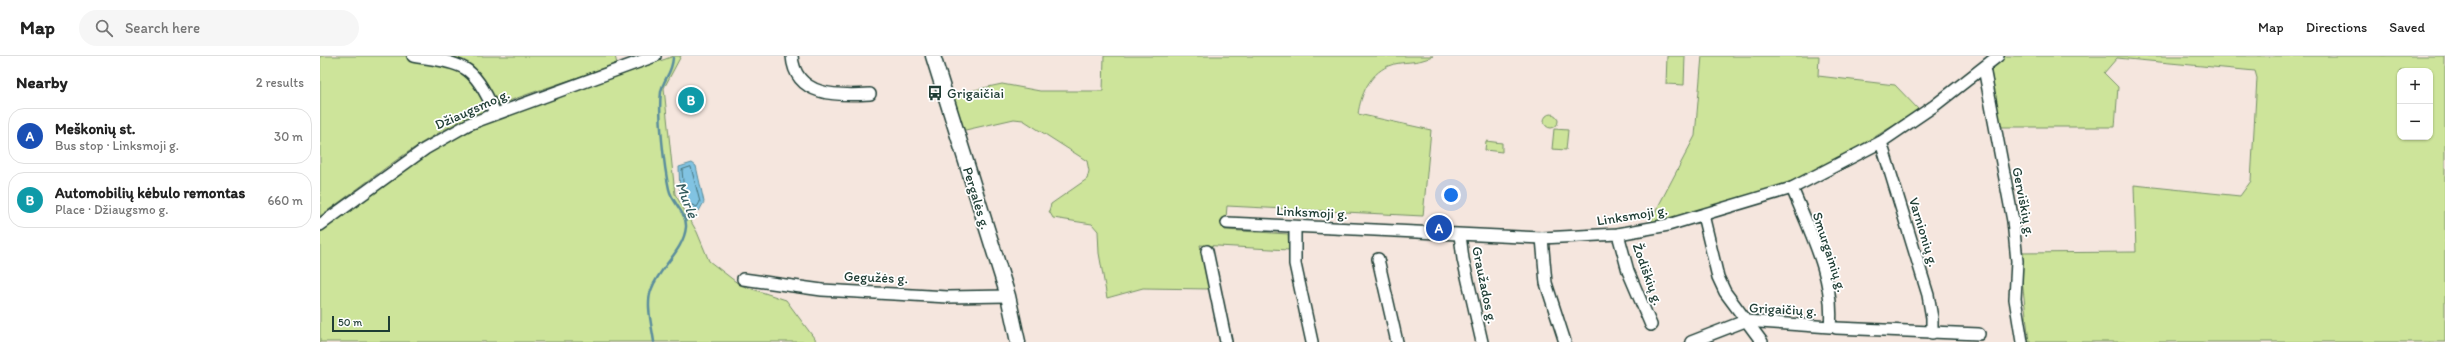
<!DOCTYPE html>
<html lang="en">
<head>
<meta charset="utf-8">
<style>
	:root { --surface:#fff; --page:#f6f6f6; --text:#222; --muted:#767676; --line:#e0e0e0; --accent:#1f3d34 }
	body { margin:0; font-family:Itim,sans-serif; background:var(--page); color:var(--text) }
	.controls { position:absolute; right:12px; top:12px; display:grid; overflow:hidden; border-radius:8px; box-shadow:0 1px 3px #0004 }
	.controls button { width:36px; height:36px; display:grid; place-items:center; padding:0; border:0; border-bottom:1px solid var(--line); background:var(--surface); color:var(--text); font:20px sans-serif }
	.scale { position:absolute; left:12px; bottom:10px; width:58px; box-sizing:border-box; padding-left:4px; border:2px solid #1f3d34; border-top:0; font-size:11px; line-height:14px; white-space:nowrap; color:#1f3d34; -webkit-text-stroke:3px #fff; paint-order:stroke }
	.you { position:absolute; left:1131px; top:139px; width:14px; height:14px; margin:-10px; border:3px solid #fff; border-radius:50%; background:#1a73e8; box-shadow:0 0 0 6px #1a73e833 }
	.badge { display:grid; place-items:center; width:26px; height:26px; border-radius:50%; background:var(--accent); color:#fff; font-size:13px; font-weight:700 }
	.pin { position:absolute; translate:-50% -50%; border:2px solid #fff; box-shadow:0 1px 4px #0006 }
	.list { margin:0; padding:0; list-style:none }
	h2 { display:flex; justify-content:space-between; align-items:center; height:52px; margin:0; padding:0 16px; font-size:17px }
	h2 small { font-size:13px; font-weight:400; color:var(--muted) }
	.list li { display:grid; grid-template-columns:26px 1fr auto; gap:12px; align-items:center; box-sizing:border-box; height:56px; margin:0 8px 8px; padding:0 8px; border:1px solid var(--line); border-radius:16px }
	.list b { display:block; font-size:15px; white-space:nowrap }
	.list p { margin:0; font-size:13px; white-space:nowrap; color:var(--muted) }
	.list em { font-size:13px; font-style:normal; color:var(--muted) }
	.icon { flex:none; width:22px; height:22px; fill:none; stroke:currentColor; stroke-width:2; stroke-linecap:round; stroke-linejoin:round }
	.map { position:relative; flex:none; width:2125px; height:286px; overflow:hidden }
	header { display:flex; align-items:center; gap:24px; box-sizing:border-box; height:56px; padding:0 20px; background:var(--surface); border-bottom:1px solid var(--line) }
	header strong { font-size:19px }
	nav { display:flex; gap:22px; margin-inline-start:auto; font-size:14px }
	.search { width:280px; height:36px; background:var(--page); display:flex; align-items:center; gap:10px; box-sizing:border-box; padding:0 14px; border-radius:22px; color:var(--muted); font-size:15px }
	main { display:flex }
	aside { flex:1; background:var(--surface) }
	.map>svg:first-child { display:block }
	.green { fill:#cde49a; stroke:#769067; fill-rule:evenodd }
	.water { fill:#81c3e2; stroke:#5a8d9c }
	.lines { fill:none; stroke-linecap:round; stroke-linejoin:round }
	.shore { stroke:#46737a; stroke-width:1 }
	.stream { stroke:#5a8d9c; stroke-width:2.5 }
	.minor-casing { stroke:#1f3d34; stroke-width:14 }
	.major-casing { stroke:#1f3d34; stroke-width:17 }
	.minor { stroke:#fff; stroke-width:11 }
	.major { stroke:#fff; stroke-width:14 }
	.labels { text-anchor:middle; stroke-width:3.5; stroke-linejoin:round; paint-order:stroke }
	.poi-label { font-size:14px; fill:#1f3d34; stroke:#fff; text-anchor:start }
	.street-label { font-size:14px; fill:#1f3d34; stroke:#fff }
	.water-label { font-size:15px; font-style:italic; fill:#385e60; stroke:#fff }
</style>
</head>
<body>
<header>
<strong>Map</strong>
<div class="search"><svg class="icon" aria-label="search" viewBox="0 0 24 24"><circle cx="10" cy="10" r="6"/><path d="M15 15l6 6"/></svg>Search here</div>
<nav><a>Map</a><a>Directions</a><a>Saved</a></nav>
</header>
<main>
<aside>
<h2>Nearby<small>2 results</small></h2>
<ul class="list">
<li><span class="badge" style="background:#1a4fb4">A</span><div><b>Meškonių st.</b><p>Bus stop · Linksmoji g.</p></div><em>30 m</em></li>
<li><span class="badge" style="background:#0f9aa8">B</span><div><b>Automobilių kėbulo remontas</b><p>Place · Džiaugsmo g.</p></div><em>660 m</em></li>
</ul>
</aside>
<div class="map">
<svg width="2125" height="286" viewBox="0 0 2125 286">
	<rect width="100%" height="100%" fill="#f5e6de"/>
	<filter id="ink" filterUnits="userSpaceOnUse"><feTurbulence type="fractalNoise" baseFrequency=".025" numOctaves="2"/><feDisplacementMap in="SourceGraphic" scale="8" xChannelSelector="R" yChannelSelector="G"/><feConvolveMatrix kernelMatrix="1 2 1 2 8 2 1 2 1" color-interpolation-filters="sRGB"/></filter>
	<g filter="url(#ink)">
		<g class="green">
			<path d="M0,0H295L297,8C244,27 188,42 137,67C88,91 45,129 0,160Z"/>
			<path d="M354,0H361L344,32L355,138L377,176L389,205L420,229L466,244L497,286H0V175L117,92L139,80L187,59Z"/>
			<path d="M784,0H1113C1096,9 1083,4 1068,10C1049,19 1041,38 1038,58L1111,74L1103,160L907,150L905,174L968,178L969,194L880,189L890,233L823,232L787,242L779,197L778,175L772,168L733,162L729,155L731,148L767,123L769,115L767,105L703,64L694,63L641,75L631,39L682,28L720,35H783Z"/>
			<path d="M1347,0H1365L1364,29L1346,28Z"/>
			<path d="M1382,0H1499L1498,20L1575,29L1599,54C1564,75 1530,97 1494,115C1442,140 1385,155 1329,168L1375,80Z"/>
			<path d="M1683,0H2125V286H1709L1699,197L1816,196L1814,129L1920,140L1931,125L1937,22L1935,15L1797,2L1784,17L1798,31L1795,71H1681L1670,10ZM2080,15H2110V81H2080Z"/>
			<circle cx="1231" cy="65" r="7"/>
			<path d="M1234,73L1248,74L1246,94L1232,93Z"/>
			<path d="M1166,85L1182,87V96L1165,94Z"/>
		</g>
		<path class="water" d="M372,107L376,110L384,146L379,155L367,151L360,138L359,111Z"/>
		<g class="lines">
			<path class="shore" d="M371,111L380,146L377,151L370,148L364,137L362,114Z"/>
			<path class="stream" d="M334,286C332,270 325,247 332,232C340,211 364,194 366,171C367,157 352,147 349,133C344,111 338,58 341,36C343,23 352,18 353,2"/>
			<g class="minor-casing">
				<g id="minor">
					<path d="M93,0C109,3 130,4 144,12C157,19 169,43 175,57"/>
					<path d="M472,0C475,41 518,40 550,38"/>
					<path d="M1664,12L1693,165L1697,205L1695,243L1702,286"/>
					<path d="M1561,86L1608,239L1612,262V277"/>
					<path d="M1383,159L1398,221L1405,236L1442,286"/>
					<path d="M907,167L1222,182L1298,178L1348,169L1472,132L1561,86L1614,50L1678,0"/>
					<path d="M0,169L105,93L149,68L335,0"/>
					<path d="M975,171V208L992,286"/>
					<path d="M1298,178L1308,215L1331,269"/>
					<path d="M1140,179L1143,203L1162,286"/>
					<path d="M1222,182L1226,227L1245,286"/>
					<path d="M887,195L906,286"/>
					<path d="M1058,203L1077,286"/>
					<path d="M423,223L502,234L628,241L688,240"/>
					<path d="M1516,272L1659,278"/>
					<path d="M1371,286L1425,265L1510,271C1515,223 1490,176 1472,132"/>
				</g>
			</g>
			<g class="major-casing">
				<path id="major" d="M613,0L688,240L698,286"/>
			</g>
			<use href="#minor" class="minor"/>
			<use href="#major" class="major"/>
		</g>
	</g>
	<defs>
		<g id="bus-bare" transform="scale(1.2)"><path d="M-5-6H5V4H4V6H2V4H-2V6H-4V4H-5ZM-3.5-4V0h7V-4ZM-3.5 1.2v1.5H-2V1.2ZM2 1.2v1.5H3.5V1.2Z" fill="#1f3d34" stroke="#fff" stroke-width="2.5" paint-order="stroke"/></g>
	</defs>
	<g fill-rule="evenodd">
		<use href="#bus-bare" x="615" y="37"/>
	</g>
	<g class="labels">
		<g class="poi-label">
			<text x="627" y="42">Grigaičiai</text>
		</g>
		<g class="street-label">
			<text transform="translate(152 53) rotate(-24)" y="5">Džiaugsmo g.</text>
			<text transform="translate(657 142) rotate(73)" y="5">Pergalės g.</text>
			<text transform="translate(1704 146) rotate(79)" y="5">Gerviškių g.</text>
			<text transform="translate(992 156) rotate(3)" y="5">Linksmoji g.</text>
			<text transform="translate(1312 159) rotate(-9)" y="5">Linksmoji g.</text>
			<text transform="translate(1604 176) rotate(73)" y="5">Varnionių g.</text>
			<text transform="translate(1510 196) rotate(72)" y="5">Smurgainių g.</text>
			<text transform="translate(1328 218) rotate(70)" y="5">Žodiškių g.</text>
			<text transform="translate(556 221) rotate(2)" y="5">Gegužės g.</text>
			<text transform="translate(1165 229) rotate(78)" y="5">Graužados g.</text>
			<text transform="translate(1463 253) rotate(3)" y="5">Grigaičių g.</text>
		</g>
		<g class="water-label">
			<text transform="translate(367 144) rotate(69)" y="5">Murlė</text>
		</g>
	</g>
</svg>
<div class="controls">
<button>+</button>
<button>−</button>
</div>
<div class="scale">50 m</div>
<div class="you"></div>
<div class="pin badge" style="left:1119px;top:172px;background:#1a4fb4">A</div>
<div class="pin badge" style="left:371px;top:44px;background:#0f9aa8">B</div>
</div>
</main>
</body>
</html>
